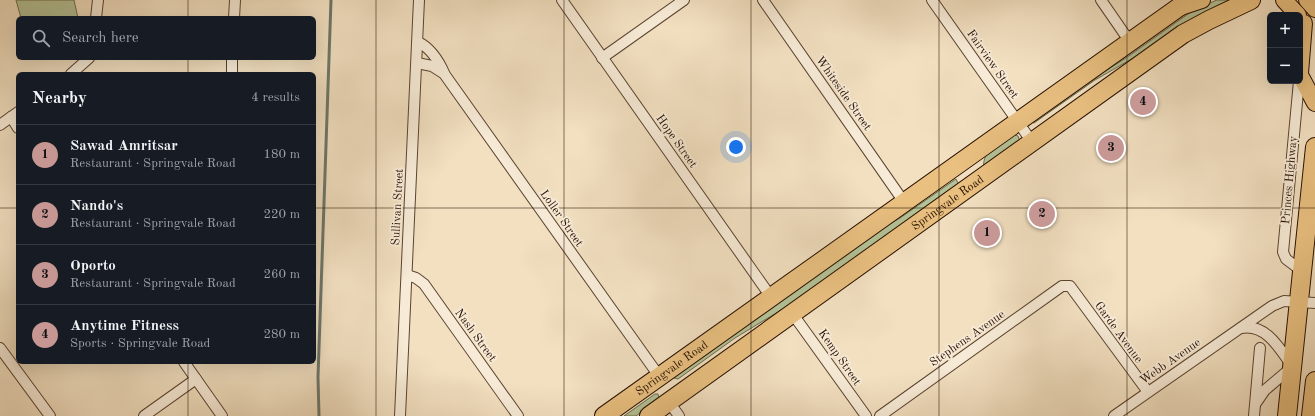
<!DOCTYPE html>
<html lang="en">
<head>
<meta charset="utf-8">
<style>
	:root { --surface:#171b24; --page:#20242c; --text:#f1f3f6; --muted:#9ea1a6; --line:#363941; --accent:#c59692 }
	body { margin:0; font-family:"Old Standard TT",serif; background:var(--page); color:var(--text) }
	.controls { position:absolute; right:12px; top:12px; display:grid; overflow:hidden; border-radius:6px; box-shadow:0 4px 16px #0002 }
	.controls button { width:36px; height:36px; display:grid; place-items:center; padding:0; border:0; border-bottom:1px solid var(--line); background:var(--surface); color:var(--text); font:20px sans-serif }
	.you { position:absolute; left:736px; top:147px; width:14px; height:14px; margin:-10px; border:3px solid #fff; border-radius:50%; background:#1a73e8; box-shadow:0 0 0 6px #1a73e833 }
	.badge { display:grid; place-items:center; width:26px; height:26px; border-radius:50%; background:var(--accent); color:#111; font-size:13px; font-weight:700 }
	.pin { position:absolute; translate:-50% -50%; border:2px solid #fff; box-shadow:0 1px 4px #0006 }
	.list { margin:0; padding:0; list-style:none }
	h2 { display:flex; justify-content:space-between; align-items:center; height:52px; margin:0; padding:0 16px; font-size:17px }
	h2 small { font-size:13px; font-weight:400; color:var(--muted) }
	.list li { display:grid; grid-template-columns:26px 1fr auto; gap:12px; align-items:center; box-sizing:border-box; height:60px; padding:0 16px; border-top:1px solid var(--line) }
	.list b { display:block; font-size:15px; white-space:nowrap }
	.list p { margin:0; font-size:13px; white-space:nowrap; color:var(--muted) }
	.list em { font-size:13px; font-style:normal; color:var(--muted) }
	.icon { flex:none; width:22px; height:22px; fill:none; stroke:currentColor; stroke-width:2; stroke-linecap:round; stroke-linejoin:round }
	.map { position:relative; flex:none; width:1315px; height:416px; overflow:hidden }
	.search { position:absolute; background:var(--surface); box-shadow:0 4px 16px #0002; left:16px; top:16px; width:300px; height:44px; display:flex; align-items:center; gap:10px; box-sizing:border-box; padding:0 14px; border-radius:6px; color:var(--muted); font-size:15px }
	.panel { position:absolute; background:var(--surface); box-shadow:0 4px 16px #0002; left:16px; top:72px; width:300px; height:292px; border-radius:6px }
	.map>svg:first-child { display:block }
	.green { fill:#b4c397; stroke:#6e694c }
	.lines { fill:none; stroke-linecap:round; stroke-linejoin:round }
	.stream { stroke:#6d776b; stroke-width:3 }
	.street-casing { stroke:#5a4330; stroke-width:12 }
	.primary-casing { stroke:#270f00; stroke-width:18 }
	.highway-casing { stroke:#270f00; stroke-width:20 }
	.street { stroke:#f7ebd7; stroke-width:10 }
	.primary { stroke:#e9c080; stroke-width:16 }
	.highway { stroke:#e9c080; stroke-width:18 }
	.grid { fill:none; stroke:#270f00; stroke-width:1; stroke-opacity:0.55 }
	.labels { text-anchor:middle; stroke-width:3.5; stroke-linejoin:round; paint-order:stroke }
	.street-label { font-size:12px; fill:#270f00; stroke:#f7ebd7 }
</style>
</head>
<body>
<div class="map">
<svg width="1315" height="416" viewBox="0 0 1315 416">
	<rect width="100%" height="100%" fill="#f2e0c1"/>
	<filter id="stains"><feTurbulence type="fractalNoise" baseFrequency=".005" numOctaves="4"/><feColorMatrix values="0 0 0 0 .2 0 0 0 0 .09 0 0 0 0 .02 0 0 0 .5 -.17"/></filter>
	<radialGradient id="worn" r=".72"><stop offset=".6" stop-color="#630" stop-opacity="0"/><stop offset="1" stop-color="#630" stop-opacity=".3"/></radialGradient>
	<g class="green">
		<path d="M16,0H74L78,18H21Z"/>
		<path d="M1217,0H1234L1095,80L1034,123L1032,122L1087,82L1126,58L1195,9Z"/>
		<path d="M1013,134L1018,136L1020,141L984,167C981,151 1002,142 1013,134Z"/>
		<path d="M956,179L959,185L791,304L735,338L678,379L674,378V376L864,239L900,218Z"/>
		<path d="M655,394H658L659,398L636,416H624Z"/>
	</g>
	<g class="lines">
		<path class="stream" d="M319,416L318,377L331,0"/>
		<g class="street-casing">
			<g id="street">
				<path d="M562,0L771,297"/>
				<path d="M763,0L904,202"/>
				<path d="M932,0L1032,142"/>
				<path d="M1101,0L1130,42"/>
				<path d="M96,18L98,0"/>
				<path d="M234,18L235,0"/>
				<path d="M418,42C431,48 439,61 445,75L659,376"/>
				<path d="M602,58L684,0"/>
				<path d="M417,63L432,66L443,73"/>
				<path d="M71,74L89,58"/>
				<path d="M232,74V58"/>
				<path d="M1299,81L1283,252L1286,259L1302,271"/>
				<path d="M11,117L18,128"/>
				<path d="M0,125L18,112"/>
				<path d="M407,275L416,278L424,284L518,416"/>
				<path d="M792,313L866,416"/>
				<path d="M1241,328C1266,323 1280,349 1292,366"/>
				<path d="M0,348L50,416"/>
				<path d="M184,362L222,416"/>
				<path d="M669,402L679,416"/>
				<path d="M1256,403L1265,390L1291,368"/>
				<path d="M144,416L196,379"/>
				<path d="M400,416L419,0"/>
				<path d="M880,416L1062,286H1070L1148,392"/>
				<path d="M1114,416L1272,306L1284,301L1315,303"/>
				<path d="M1254,416L1260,348"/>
			</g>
		</g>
		<g class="primary-casing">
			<g id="primary">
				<path d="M1284,0L1298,15"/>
				<path d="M1307,0L1315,9"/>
				<path d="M1178,8L1202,0"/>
				<path d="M1300,73L1304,23"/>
				<path d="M1300,75L1315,103"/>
			</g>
		</g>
		<g class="highway-casing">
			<g id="highway">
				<path id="s1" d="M604,416L1189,0"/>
				<path id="s2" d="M649,416L1183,34L1209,20L1251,0"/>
				<path d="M1287,416L1315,147"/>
				<path d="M1311,416L1315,381"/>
			</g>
		</g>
		<use href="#street" class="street"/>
		<use href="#primary" class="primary"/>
		<use href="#highway" class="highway"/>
	</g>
	<path class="grid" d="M188,0V18M376,0V416M564,0V416M751,0V416M939,0V416M1127,0V416M188,58V74M0,208H18M314,208H1315M188,362V416"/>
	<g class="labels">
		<g class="street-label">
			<text transform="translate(993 64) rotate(55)" y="4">Fairview Street</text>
			<text transform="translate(844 93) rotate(55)" y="4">Whiteside Street</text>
			<text transform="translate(677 141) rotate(55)" y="4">Hope Street</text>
			<text transform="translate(1289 180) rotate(-85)" y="4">Princes Highway</text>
			<text dy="4" stroke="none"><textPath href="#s2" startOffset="367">Springvale Road</textPath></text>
			<text transform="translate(397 207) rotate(-87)" y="4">Sullivan Street</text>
			<text transform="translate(562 218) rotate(55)" y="4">Loller Street</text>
			<text transform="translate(1119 332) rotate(54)" y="4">Garde Avenue</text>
			<text transform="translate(476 335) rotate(54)" y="4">Nash Street</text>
			<text transform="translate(967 338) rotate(-35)" y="4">Stephens Avenue</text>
			<text transform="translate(840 357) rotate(55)" y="4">Kemp Street</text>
			<text transform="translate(1170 361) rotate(-35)" y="4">Webb Avenue</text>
			<text dy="4" stroke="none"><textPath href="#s1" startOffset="83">Springvale Road</textPath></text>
		</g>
	</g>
	<rect width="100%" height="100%" filter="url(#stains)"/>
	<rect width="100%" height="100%" fill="url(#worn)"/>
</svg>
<div class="controls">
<button>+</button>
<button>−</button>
</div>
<div class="you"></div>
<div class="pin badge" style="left:987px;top:233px">1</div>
<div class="pin badge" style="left:1042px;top:214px">2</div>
<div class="pin badge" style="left:1111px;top:148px">3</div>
<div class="pin badge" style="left:1143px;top:102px">4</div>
<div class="search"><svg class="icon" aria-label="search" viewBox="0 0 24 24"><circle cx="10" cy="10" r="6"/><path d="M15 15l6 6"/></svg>Search here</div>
<section class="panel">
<h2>Nearby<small>4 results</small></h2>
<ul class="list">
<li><span class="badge">1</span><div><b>Sawad Amritsar</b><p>Restaurant · Springvale Road</p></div><em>180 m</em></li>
<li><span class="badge">2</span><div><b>Nando's</b><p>Restaurant · Springvale Road</p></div><em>220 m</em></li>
<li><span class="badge">3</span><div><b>Oporto</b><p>Restaurant · Springvale Road</p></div><em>260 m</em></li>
<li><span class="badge">4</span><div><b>Anytime Fitness</b><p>Sports · Springvale Road</p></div><em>280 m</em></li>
</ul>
</section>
</div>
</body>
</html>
